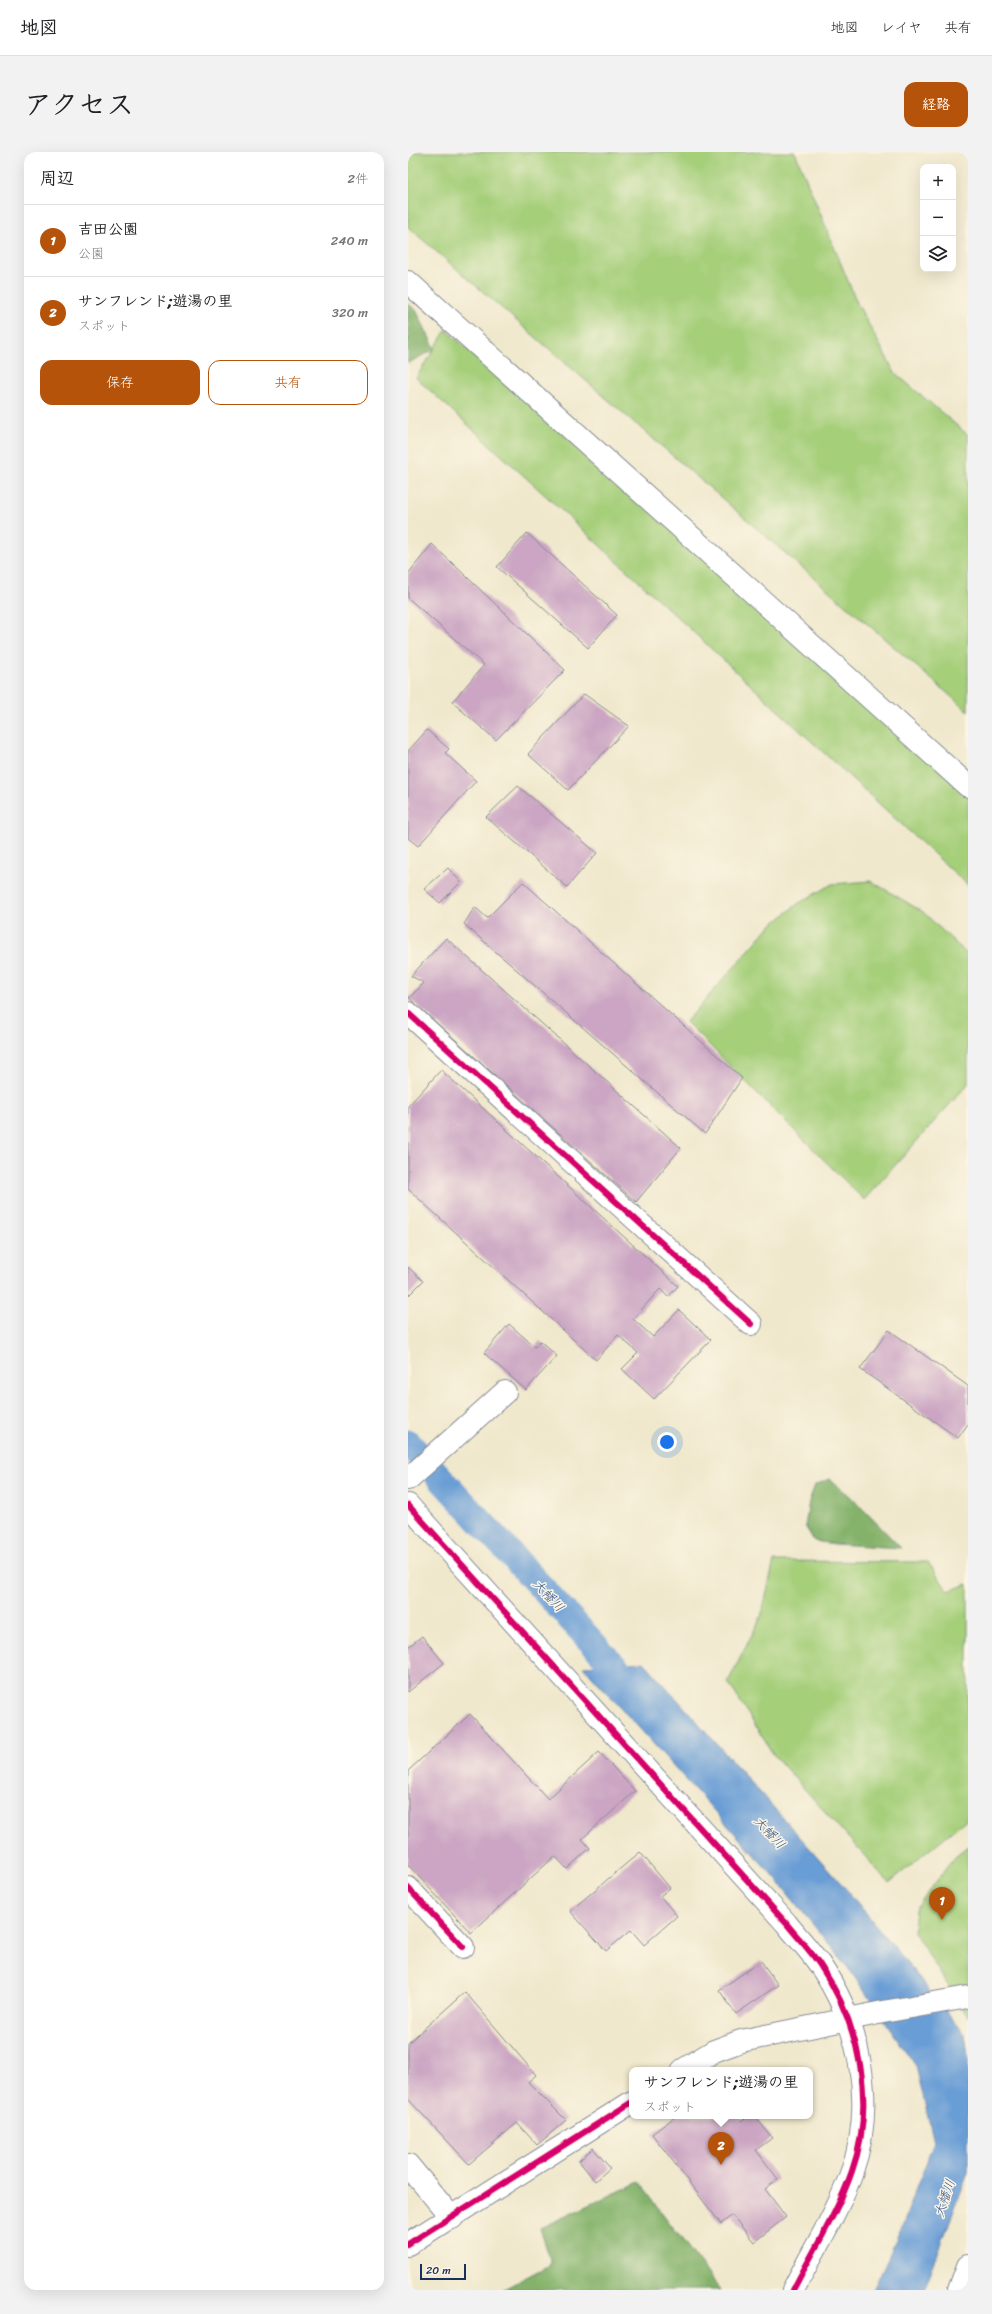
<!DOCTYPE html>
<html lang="ja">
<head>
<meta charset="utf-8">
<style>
	:root { --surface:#fff; --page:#f2f2f2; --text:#202124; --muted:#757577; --line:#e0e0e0; --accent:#b45309 }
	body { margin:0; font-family:Sriracha,"Klee One",sans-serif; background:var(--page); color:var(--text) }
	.controls { position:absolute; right:12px; top:12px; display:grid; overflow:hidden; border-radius:8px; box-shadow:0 4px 16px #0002 }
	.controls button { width:36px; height:36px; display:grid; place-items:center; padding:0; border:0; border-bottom:1px solid var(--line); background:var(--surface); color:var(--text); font:20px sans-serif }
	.scale { position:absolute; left:12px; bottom:10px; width:46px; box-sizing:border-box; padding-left:4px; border:2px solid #1b2f5e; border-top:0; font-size:11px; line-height:14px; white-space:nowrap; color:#1b2f5e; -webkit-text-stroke:3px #fcf5e5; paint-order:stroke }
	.you { position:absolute; left:259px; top:1290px; width:14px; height:14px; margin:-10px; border:3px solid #fff; border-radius:50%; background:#1a73e8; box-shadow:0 0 0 6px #1a73e833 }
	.badge { display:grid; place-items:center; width:26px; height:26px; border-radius:50%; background:var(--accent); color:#fff; font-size:13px; font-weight:700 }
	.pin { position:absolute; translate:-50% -33px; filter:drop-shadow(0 1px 2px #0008) }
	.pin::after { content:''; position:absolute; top:21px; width:14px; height:12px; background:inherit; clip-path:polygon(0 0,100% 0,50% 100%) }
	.popup { position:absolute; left:221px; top:1915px; width:184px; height:52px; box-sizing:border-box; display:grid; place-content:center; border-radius:8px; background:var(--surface); filter:drop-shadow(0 1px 3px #0005); font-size:13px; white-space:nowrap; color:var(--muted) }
	.popup b { font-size:15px; color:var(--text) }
	.popup::after { content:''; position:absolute; left:50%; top:100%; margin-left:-8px; border:8px solid transparent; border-top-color:var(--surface) }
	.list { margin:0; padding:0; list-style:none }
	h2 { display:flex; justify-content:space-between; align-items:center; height:52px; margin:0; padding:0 16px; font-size:17px }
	h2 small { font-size:13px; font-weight:400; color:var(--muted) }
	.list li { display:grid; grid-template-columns:26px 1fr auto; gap:12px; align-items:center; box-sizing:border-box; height:72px; padding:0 16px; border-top:1px solid var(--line) }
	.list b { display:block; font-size:15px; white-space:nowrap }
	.list p { margin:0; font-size:13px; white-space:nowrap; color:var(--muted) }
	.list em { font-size:13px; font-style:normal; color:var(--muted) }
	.actions { display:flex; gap:8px; padding:12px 16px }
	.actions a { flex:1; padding:9px 0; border:1px solid var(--accent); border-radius:12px; text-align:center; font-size:14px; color:var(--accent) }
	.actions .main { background:var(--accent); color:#fff }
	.icon { flex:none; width:22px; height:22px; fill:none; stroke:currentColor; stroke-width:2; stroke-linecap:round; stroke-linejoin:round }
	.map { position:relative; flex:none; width:560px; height:2138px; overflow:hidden; border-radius:12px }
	header { display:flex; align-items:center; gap:24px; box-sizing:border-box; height:56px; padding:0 20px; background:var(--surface); border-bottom:1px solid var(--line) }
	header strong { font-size:19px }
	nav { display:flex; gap:22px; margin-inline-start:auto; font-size:14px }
	.intro { display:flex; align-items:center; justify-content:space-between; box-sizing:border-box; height:96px; padding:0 24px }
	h1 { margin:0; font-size:28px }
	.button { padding:10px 18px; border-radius:12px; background:var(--accent); color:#fff; font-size:14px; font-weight:700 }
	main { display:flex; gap:24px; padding:0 24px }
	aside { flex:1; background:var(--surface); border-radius:12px; box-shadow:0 4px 16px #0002 }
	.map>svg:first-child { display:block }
	.green { fill:#a6cf7a; stroke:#607f6c }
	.forest { fill:#84b26a; stroke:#507064 }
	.water { fill:#699dd5; stroke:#42669a }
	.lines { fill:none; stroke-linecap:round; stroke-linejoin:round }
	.river { stroke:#699dd5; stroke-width:27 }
	.building { fill:#cba5c3 }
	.minor-casing { stroke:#868c95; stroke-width:24 }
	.minor { stroke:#fff; stroke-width:22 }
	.cycleway-casing { stroke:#fcf5e5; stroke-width:8 }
	.cycleway { stroke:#d6006c; stroke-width:6 }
	.labels { text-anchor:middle; stroke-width:3; stroke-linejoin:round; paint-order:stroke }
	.water-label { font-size:13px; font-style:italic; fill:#365688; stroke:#fcf5e5 }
</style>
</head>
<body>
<header>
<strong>地図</strong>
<nav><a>地図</a><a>レイヤ</a><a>共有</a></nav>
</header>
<div class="intro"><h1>アクセス</h1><a class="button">経路</a></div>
<main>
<aside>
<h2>周辺<small>2件</small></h2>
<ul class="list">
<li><span class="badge">1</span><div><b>吉田公園</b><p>公園</p></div><em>240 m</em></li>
<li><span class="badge">2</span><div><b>サンフレンド;遊湯の里</b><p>スポット</p></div><em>320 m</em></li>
</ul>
<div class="actions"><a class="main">保存</a><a>共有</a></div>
</aside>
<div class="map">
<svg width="560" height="2138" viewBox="0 0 560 2138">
	<rect width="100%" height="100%" fill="#fcf5e5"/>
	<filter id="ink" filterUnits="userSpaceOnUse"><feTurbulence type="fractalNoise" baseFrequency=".025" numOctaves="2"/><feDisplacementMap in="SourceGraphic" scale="8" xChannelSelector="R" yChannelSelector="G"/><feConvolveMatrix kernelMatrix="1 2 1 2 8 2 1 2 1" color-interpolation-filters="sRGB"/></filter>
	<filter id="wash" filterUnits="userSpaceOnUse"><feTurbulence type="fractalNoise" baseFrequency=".012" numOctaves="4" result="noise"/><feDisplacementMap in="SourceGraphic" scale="16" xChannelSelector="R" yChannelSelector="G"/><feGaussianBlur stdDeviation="0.9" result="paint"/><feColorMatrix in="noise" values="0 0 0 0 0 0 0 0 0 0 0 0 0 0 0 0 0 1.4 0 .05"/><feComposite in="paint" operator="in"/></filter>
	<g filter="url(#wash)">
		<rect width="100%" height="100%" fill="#f0e8cc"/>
		<g class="green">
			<path d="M0,0H387L449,151L487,221L560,283V559L0,75Z"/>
			<path d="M38,178L560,639V733C375,565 194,393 8,226Z"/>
			<path d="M463,729L515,760L560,803V932L456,1048L278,870L361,775L391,751L424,732Z"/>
			<path d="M366,1409L520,1410L540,1439L560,1432V1666L481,1731L365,1602L320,1530L353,1465Z"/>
			<path d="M560,1694V1865L506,1780L508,1757L547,1704Z"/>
		</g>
		<g class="forest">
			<path d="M0,152L8,158L27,197L0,211Z"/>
			<path d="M421,1327L442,1344L493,1396L426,1392L406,1389L397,1374L401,1349L407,1333Z"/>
			<path d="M231,2030L312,2138H94L143,2112L132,2076Z"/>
		</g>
		<path class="water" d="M236,1510L439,1738L557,1882L560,1905V2021L516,2138H465L495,2073L526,1990L508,1914L441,1817L368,1727L175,1514Z"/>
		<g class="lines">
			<path class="river" d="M0,1291L229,1539"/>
		</g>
		<g id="blocks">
			<g class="building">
				<path d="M119,381L209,463L180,496L89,415Z"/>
				<path d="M24,392L157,518L88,588L44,550L76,513L0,446V422Z"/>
				<path d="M176,542L221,574L160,638L120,602Z"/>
				<path d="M19,578L41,597L37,601L68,629L10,694L0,686V599Z"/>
				<path d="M110,634L189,701L159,735L78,665Z"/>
				<path d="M40,716L53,730L32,751L16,737Z"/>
				<path d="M115,730L334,926L297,982L56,772L67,755L79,766Z"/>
				<path d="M38,786L273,996L228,1050L1,846L16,831L3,824Z"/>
				<path d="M33,918L270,1134L260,1145L252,1137L225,1167L245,1185L271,1158L303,1188L246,1247L214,1217L230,1201L210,1183L188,1208L0,1037V954Z"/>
				<path d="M0,1115L15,1129L0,1144Z"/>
				<path d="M101,1172L127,1195L132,1189L149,1204L118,1238L76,1201Z"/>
				<path d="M481,1178L560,1234V1272L550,1286L452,1217Z"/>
				<path d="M14,1484L36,1511L0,1540V1495Z"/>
				<path d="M62,1562L140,1647L191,1600L227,1639L174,1687L182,1696L159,1717L147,1704L63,1781L0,1713V1619Z"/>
				<path d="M232,1700L262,1736L252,1744L269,1764L236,1793L223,1778L198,1799L162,1759Z"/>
				<path d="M353,1809L370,1833L328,1862L311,1838Z"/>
				<path d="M57,1840L128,1923L120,1930L158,1968L129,1993L109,1971L61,2012L0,1947V1891Z"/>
				<path d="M268,1964H329L333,1969L340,1964H347L364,1986L348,1998L370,2027L357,2037L378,2065L346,2090L324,2063L313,2072L244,1982Z"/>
				<path d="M185,1996L202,2016L187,2029L171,2009Z"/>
			</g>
		</g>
	</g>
	<g filter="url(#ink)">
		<use href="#blocks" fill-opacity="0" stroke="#868c95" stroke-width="1"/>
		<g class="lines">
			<g class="minor-casing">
				<g id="minor">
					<path d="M0,130L560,634"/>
					<path d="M0,861L343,1172"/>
					<path d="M0,1327L97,1240"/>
					<path d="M0,1353L378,1771C389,1785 402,1798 412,1813C452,1872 468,1951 444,2019C430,2060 405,2099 385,2138"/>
					<path d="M0,1736L55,1795"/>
					<path d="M275,1918L306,1899L333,1889L475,1860L560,1845"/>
					<path d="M0,2013L44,2066"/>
					<path d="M0,2092L224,1950"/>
					<path d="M551,2138L560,2114"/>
				</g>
			</g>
			<use href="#minor" class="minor"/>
			<g class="cycleway-casing">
				<g id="cycleway">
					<path d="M0,861L343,1172"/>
					<path d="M0,1353L378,1771C389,1785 402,1798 412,1813C452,1872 468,1951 444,2019C430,2060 405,2099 385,2138"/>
					<path d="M0,1736L55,1795"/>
					<path d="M0,2092L224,1950"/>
				</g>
			</g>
			<use href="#cycleway" class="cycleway"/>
		</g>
	</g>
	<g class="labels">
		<g class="water-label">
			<text transform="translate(141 1443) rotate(47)" y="5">大幡川</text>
			<text transform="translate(362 1680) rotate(47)" y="5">大幡川</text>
			<text transform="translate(536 2046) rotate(-71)" y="5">大幡川</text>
		</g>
	</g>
</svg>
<div class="controls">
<button>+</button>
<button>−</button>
<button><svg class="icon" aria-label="layers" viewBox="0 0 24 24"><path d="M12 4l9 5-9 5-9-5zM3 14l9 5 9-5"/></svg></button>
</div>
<div class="scale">20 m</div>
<div class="you"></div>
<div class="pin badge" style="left:534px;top:1768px">1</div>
<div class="pin badge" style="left:313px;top:2013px">2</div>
<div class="popup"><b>サンフレンド;遊湯の里</b>スポット</div>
</div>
</main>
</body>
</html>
